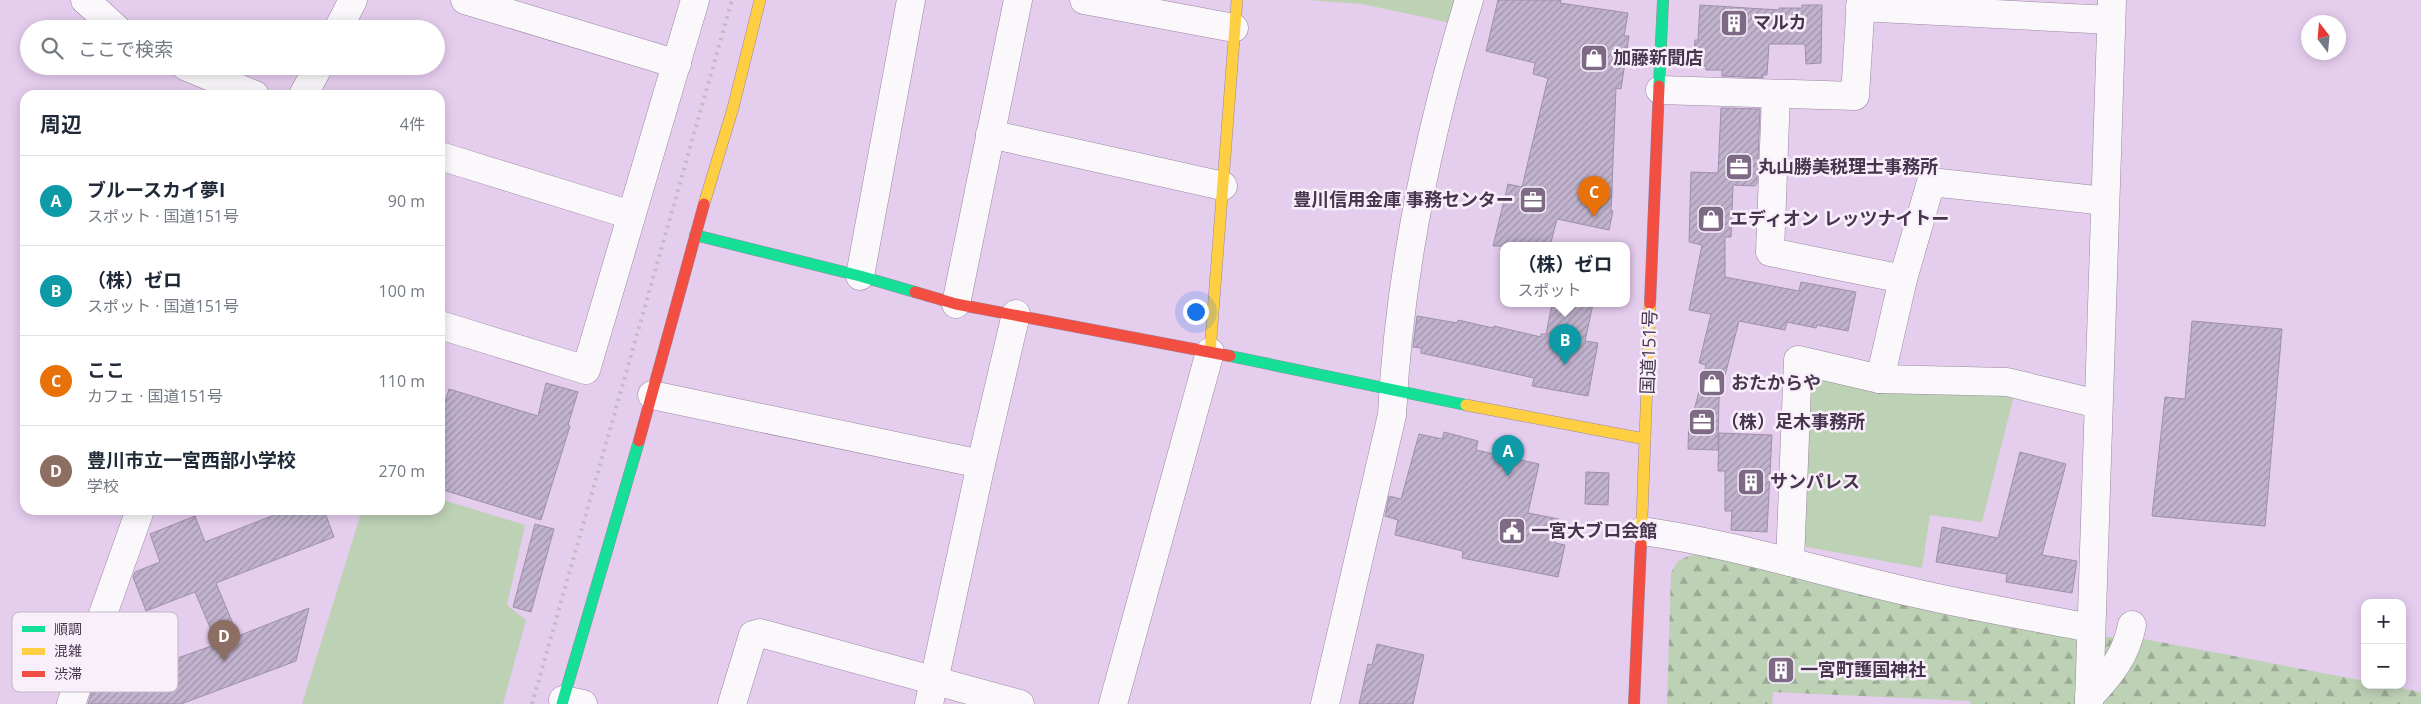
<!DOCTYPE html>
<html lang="ja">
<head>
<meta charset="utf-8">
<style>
	:root { --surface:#fff; --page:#f6f6f7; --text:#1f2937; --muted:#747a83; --line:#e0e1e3; --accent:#1a73e8 }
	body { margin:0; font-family:"Open Sans","Noto Sans JP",sans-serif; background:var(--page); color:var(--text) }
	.controls { position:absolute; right:15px; bottom:15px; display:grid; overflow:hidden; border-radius:10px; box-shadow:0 2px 12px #0003 }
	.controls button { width:45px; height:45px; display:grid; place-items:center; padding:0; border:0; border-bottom:1px solid var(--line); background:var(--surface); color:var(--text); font:25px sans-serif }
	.compass { position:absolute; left:2301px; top:15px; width:45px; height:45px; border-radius:50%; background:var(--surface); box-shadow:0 2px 12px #0003; rotate:344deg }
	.you { position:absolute; left:1195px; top:311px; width:18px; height:18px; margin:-12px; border:4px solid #fff; border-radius:50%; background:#1a73e8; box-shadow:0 0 0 8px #1a73e833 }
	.badge { display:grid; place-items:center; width:32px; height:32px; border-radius:50%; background:var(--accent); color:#fff; font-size:16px; font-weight:700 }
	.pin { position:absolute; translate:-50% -41px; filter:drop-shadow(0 1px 2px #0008) }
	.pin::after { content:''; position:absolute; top:26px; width:18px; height:15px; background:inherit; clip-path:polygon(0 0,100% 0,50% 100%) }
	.popup { position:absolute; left:1500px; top:242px; width:130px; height:65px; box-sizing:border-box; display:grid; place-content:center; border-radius:10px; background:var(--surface); filter:drop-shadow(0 1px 4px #0005); font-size:16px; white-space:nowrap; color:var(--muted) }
	.popup b { font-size:19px; color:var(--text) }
	.popup::after { content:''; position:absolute; left:50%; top:100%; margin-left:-10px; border:10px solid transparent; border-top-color:var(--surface) }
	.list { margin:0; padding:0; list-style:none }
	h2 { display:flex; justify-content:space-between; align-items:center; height:65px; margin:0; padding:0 20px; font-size:21px }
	h2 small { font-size:16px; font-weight:400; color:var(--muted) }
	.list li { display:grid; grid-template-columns:32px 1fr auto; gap:15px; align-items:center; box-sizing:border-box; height:90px; padding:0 20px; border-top:1px solid var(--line) }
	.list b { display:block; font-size:19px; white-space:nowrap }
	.list p { margin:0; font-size:16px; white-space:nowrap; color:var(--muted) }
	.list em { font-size:16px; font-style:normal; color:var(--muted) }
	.icon { flex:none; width:28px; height:28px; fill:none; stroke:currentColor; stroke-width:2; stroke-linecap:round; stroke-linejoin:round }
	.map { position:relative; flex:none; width:2421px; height:704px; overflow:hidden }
	.search { position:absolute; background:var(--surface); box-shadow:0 2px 12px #0003; left:20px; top:20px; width:425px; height:55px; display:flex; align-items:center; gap:12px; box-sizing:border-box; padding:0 18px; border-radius:28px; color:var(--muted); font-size:19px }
	.panel { position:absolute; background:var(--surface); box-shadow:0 2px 12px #0003; left:20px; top:90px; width:425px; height:425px; border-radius:15px }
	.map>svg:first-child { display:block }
	.green { fill:#bdd1b5 }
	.forest { fill:url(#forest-firs) }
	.building { fill:url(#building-hatch); stroke:#9f90aa }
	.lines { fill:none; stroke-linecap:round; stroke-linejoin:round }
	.street-casing { stroke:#99879f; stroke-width:29 }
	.fast-casing { stroke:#99879f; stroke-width:12 }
	.slow-casing { stroke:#99879f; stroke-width:12 }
	.jam-casing { stroke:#99879f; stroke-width:12 }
	.street { stroke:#fbf8fc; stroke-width:28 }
	.fast { stroke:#16e098; stroke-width:11 }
	.slow { stroke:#ffcf43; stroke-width:11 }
	.jam { stroke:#f24e42; stroke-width:11 }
	.rail { stroke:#c1bcc4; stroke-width:4; stroke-dasharray:2.5 5; stroke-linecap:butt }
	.labels { text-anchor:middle; stroke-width:5; stroke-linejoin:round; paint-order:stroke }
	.poi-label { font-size:18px; font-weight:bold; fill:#47354d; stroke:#f8effb; text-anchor:start }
	.street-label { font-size:18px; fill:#47354d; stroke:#f8effb }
	.key { fill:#f8effb; stroke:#c3b7c7; stroke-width:1 }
	.key-label { font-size:14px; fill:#47354d }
</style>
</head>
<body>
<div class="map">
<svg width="2421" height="704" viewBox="0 0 2421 704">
	<defs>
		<pattern id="forest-firs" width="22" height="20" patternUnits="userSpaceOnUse" patternTransform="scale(1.25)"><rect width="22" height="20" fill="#bdd1b5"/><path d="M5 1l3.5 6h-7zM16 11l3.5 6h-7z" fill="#9baa95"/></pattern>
		<pattern id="building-hatch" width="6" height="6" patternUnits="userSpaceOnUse" patternTransform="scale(1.25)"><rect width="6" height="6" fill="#c1b3ce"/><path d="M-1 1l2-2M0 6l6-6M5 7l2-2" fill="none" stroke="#9f92a9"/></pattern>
	</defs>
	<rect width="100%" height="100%" fill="#e5cdee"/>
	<g class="green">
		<path d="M1308,0H1458L1451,23L1362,4Z"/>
		<path d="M1816,373L2015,392L1982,522L1930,515L1922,568L1807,547L1800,541L1805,378Z"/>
		<path d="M440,499L525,525L507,605L526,620L503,704H302L362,510H440Z"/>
	</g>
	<path class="forest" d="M1691,555L1710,556L1911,606L2080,636L2139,638L2365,681V685H2387L2421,692V704H1970V701L1773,692L1772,704H1667L1671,573L1678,561Z"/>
	<g class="building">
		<path d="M1498,0H1561L1560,3L1628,13L1624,36H1629L1621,89L1616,88L1611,211H1613L1609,230L1557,219L1550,246H1493L1508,184L1522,187L1548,78L1533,74L1535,63L1486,51Z"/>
		<path d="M1700,5L1779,10V8H1802V5H1822L1821,63L1806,64L1805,44H1769L1767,75H1763V78L1722,76V70H1706V66H1693L1695,40H1698Z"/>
		<path d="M1721,108L1760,109L1757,183L1755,186L1733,185L1731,237H1725V277L1799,291L1801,282L1856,292L1848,331L1817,325L1816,328L1787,322L1785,330L1739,321L1719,399L1718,450L1688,449L1689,414H1693L1706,365L1699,363L1711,314L1689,310L1702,245L1689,242L1691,172L1718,173Z"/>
		<path d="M1552,304H1593L1585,341L1598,343L1588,396L1532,386L1534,378L1421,353V348L1413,347L1417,316L1457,323L1458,320L1493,328L1494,326L1541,337V334H1546Z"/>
		<path d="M2192,321L2282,329L2265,526L2152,516L2165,397L2185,399Z"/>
		<path d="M546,383L578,392L568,425L570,426L541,520L440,489V419L449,389L538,416Z"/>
		<path d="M1444,432L1478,441L1476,450L1539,464L1528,513L1559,519L1555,543L1565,545L1558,577L1462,558L1463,551L1395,535L1398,520L1385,516L1389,496L1401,499L1419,434L1442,439Z"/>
		<path d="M1719,433L1772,435L1767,532L1731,530L1732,511H1725V471H1718Z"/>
		<path d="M2020,452L2066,464L2042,555L2077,561L2072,593L2006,582L2007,574L1936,562L1942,527L1998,538Z"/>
		<path d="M1586,472L1609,473L1608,505L1585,504Z"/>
		<path d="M287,510H324L334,537L216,583L238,636L309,608L296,661L181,704H88L93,688L217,644L195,592L146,611L133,577L135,572L160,562L150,534L195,516L205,542Z"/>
		<path d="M535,524L554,529L531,612L513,607Z"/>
		<path d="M1377,644L1424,655L1413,704H1359L1368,664L1372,665Z"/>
	</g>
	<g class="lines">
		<g class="street-casing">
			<g id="street">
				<path d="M85,0L117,29"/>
				<path d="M465,0L677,64"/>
				<path d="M1084,0L1234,28"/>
				<path d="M1860,7L2111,20"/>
				<path d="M338,29L353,0"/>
				<path d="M185,66L255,95"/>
				<path d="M1660,90L1855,96L1861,0"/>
				<path d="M1776,94L1770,252L1903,279"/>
				<path d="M303,95L319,66"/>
				<path d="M990,134L1223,186"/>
				<path d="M440,156L631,215"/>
				<path d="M860,276L911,0"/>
				<path d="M956,304L1018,0"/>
				<path d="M440,325L586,370L695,0"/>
				<path d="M1880,379L1903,279L1931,182L2105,201"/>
				<path d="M652,395L981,464"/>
				<path d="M1642,531C1736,544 1827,574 1919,594C1976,607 2034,617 2091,628"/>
				<path d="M1790,562L1798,360L1880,379L2007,382L2098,404"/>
				<path d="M2089,697C2110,675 2126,656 2132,625"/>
				<path d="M563,700L583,704"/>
				<path d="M71,704L140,510"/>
				<path d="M732,704L753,635L760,633L1020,704"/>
				<path d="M929,704L981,464L1016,314"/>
				<path d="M1113,704L1210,352"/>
				<path d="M1325,704L1392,415C1399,274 1428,135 1469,0"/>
				<path d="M2089,704L2112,0"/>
			</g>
		</g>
		<g class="fast-casing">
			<g id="fast">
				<path d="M1659,86L1663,0"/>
				<path d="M695,235L860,276L915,292"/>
				<path d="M1230,356L1466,405"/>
				<path d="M562,704L639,441"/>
			</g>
		</g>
		<g class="slow-casing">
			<g id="slow">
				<path d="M704,204L733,108L760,0"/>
				<path d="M1210,352L1237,0"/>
				<path d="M1466,405L1645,439"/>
				<path d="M1641,544L1650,304"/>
			</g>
		</g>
		<g class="jam-casing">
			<g id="jam">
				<path d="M915,292L956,304L1230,356"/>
				<path d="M1650,304L1659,86"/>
				<path d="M639,441L704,204"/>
				<path d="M1634,704L1641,544"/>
			</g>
		</g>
		<use href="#street" class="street"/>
		<use href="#fast" class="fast"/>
		<use href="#slow" class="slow"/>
		<use href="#jam" class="jam"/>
		<path class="rail" d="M532,704L732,0"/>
	</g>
	<defs>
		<g id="building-square" transform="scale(1.4375)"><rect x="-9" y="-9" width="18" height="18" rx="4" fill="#7e6a85" stroke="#f8effb"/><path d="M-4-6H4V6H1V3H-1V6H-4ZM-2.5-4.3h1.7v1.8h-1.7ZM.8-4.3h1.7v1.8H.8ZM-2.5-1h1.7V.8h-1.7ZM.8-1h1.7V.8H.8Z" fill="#fff"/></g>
		<g id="shop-square" transform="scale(1.4375)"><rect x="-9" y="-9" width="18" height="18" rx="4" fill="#7e6a85" stroke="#f8effb"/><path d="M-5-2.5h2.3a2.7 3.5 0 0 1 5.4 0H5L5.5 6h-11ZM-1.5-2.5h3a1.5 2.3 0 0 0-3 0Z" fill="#fff"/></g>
		<g id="office-square" transform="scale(1.4375)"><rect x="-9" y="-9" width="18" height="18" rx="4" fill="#7e6a85" stroke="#f8effb"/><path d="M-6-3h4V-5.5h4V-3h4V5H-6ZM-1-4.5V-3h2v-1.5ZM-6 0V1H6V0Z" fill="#fff"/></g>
		<g id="civic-square" transform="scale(1.4375)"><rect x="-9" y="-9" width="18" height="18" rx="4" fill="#7e6a85" stroke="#f8effb"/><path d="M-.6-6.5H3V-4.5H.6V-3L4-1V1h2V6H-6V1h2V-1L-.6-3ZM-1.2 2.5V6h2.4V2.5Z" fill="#fff"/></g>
	</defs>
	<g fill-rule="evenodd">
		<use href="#building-square" x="1734" y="23"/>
		<use href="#shop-square" x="1594" y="58"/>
		<use href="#office-square" x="1739" y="167"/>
		<use href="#office-square" x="1533" y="200"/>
		<use href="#shop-square" x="1711" y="219"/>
		<use href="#shop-square" x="1712" y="383"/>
		<use href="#office-square" x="1702" y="422"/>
		<use href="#building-square" x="1751" y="482"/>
		<use href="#civic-square" x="1512" y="531"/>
		<use href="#building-square" x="1781" y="670"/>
	</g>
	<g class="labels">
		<g class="poi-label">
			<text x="1753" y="29">マルカ</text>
			<text x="1613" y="64">加藤新聞店</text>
			<text x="1758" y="173">丸山勝美税理士事務所</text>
			<text x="1514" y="206" text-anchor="end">豊川信用金庫 事務センター</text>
			<text x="1730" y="225">エディオン レッツナイトー</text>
			<text x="1731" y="389">おたからや</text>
			<text x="1721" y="428">（株）足木事務所</text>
			<text x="1770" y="488">サンパレス</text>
			<text x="1531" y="537">一宮大ブロ会館</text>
			<text x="1800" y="676">一宮町護国神社</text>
		</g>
		<g class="street-label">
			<text transform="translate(1649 352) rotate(-88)" y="6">国道151号</text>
		</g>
	</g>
	<rect x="12" y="612" width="166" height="80" rx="8" class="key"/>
	<rect x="22" y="626" width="23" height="6" fill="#16e098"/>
	<rect x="22" y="648" width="23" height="7" fill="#ffcf43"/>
	<rect x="22" y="671" width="23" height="6" fill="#f24e42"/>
	<g class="key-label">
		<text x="54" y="634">順調</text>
		<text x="54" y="656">混雑</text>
		<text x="54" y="679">渋滞</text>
	</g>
</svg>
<div class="controls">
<button>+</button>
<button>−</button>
</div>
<svg class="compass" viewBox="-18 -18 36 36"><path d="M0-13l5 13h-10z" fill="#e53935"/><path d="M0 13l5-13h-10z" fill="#747a83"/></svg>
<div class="you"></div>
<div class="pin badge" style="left:1508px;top:476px;background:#0f9aa8">A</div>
<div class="pin badge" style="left:1565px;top:365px;background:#0f9aa8">B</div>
<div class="popup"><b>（株）ゼロ</b>スポット</div>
<div class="pin badge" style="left:1594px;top:217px;background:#e8710a">C</div>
<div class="pin badge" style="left:224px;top:661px;background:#8d6e63">D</div>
<div class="search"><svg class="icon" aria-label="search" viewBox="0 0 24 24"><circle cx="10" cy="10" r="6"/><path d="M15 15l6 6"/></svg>ここで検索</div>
<section class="panel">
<h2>周辺<small>4件</small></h2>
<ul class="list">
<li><span class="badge" style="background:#0f9aa8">A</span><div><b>ブルースカイ夢I</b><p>スポット · 国道151号</p></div><em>90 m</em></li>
<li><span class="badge" style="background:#0f9aa8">B</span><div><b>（株）ゼロ</b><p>スポット · 国道151号</p></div><em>100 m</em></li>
<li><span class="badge" style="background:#e8710a">C</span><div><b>ここ</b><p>カフェ · 国道151号</p></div><em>110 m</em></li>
<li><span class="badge" style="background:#8d6e63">D</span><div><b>豊川市立一宮西部小学校</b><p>学校</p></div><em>270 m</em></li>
</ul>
</section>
</div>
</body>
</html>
